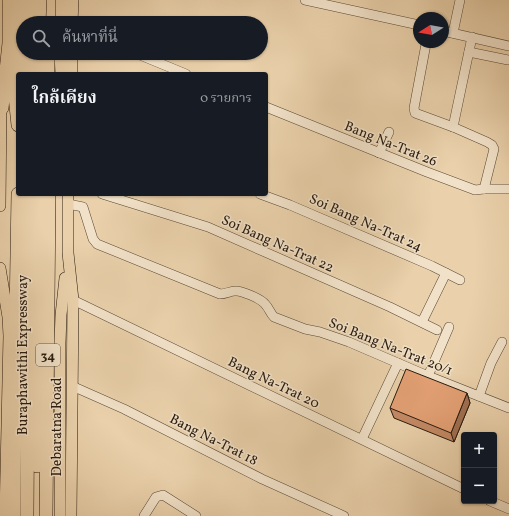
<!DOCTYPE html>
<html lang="th">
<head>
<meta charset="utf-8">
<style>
	:root { --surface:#171b24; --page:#242831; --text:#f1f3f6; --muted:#9ea1a6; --line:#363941 }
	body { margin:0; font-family:Vollkorn,"Noto Serif Thai",serif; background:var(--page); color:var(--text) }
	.controls { position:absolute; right:12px; bottom:12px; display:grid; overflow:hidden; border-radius:4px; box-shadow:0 1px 3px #0004 }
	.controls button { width:36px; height:36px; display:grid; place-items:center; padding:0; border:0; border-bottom:1px solid var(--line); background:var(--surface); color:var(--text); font:20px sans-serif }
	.compass { position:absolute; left:413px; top:12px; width:36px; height:36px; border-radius:50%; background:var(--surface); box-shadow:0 1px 3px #0004; rotate:259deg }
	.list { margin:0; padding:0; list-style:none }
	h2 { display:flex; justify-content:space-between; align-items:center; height:52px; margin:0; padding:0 16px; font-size:17px }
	h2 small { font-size:13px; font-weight:400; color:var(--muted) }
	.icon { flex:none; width:22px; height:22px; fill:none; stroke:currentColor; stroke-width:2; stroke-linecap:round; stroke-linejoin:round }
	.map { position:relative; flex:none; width:509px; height:516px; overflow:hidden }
	.search { position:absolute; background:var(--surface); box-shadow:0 1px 3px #0004; left:16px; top:16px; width:252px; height:44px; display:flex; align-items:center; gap:10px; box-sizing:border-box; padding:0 14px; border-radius:22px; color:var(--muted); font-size:15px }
	.panel { position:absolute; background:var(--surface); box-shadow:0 1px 3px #0004; left:16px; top:72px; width:252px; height:124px; border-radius:4px }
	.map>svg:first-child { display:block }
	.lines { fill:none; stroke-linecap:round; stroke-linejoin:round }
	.minor-casing { stroke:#584835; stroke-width:10 }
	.major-casing { stroke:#281a0e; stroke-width:12 }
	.highway-casing { stroke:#281a0e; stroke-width:14 }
	.minor { stroke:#f1e1c8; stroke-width:9 }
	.major { stroke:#ead1ab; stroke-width:11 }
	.highway { stroke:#ead1ab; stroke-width:13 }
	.wall { fill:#c48a65; stroke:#281a0e }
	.shaded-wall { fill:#a07152; stroke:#281a0e }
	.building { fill:#e4a175; stroke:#281a0e }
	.labels { text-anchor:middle; stroke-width:3; stroke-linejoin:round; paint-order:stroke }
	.shield { fill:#f1e1c8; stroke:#645646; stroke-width:1 }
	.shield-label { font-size:13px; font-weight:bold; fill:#281a0e }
	.street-label { font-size:14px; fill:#281a0e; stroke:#f1e1c8 }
</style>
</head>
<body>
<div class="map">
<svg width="509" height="516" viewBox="0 0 509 516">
	<rect width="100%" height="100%" fill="#ead1ab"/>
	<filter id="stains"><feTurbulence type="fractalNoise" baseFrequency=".005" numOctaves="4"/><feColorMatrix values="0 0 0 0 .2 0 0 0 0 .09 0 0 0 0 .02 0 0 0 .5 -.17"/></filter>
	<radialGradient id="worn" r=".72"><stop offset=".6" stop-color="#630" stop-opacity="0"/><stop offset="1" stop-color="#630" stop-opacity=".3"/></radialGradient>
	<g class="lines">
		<g class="minor-casing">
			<g id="minor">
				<path d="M305,0L419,25"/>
				<path d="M443,31L509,46"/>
				<path d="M453,33L460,0"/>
				<path d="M426,44L414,108L415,113L453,127L487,142L492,145L494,149L484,189"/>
				<path d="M469,52L508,60"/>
				<path d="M135,53L186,74"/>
				<path d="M266,107L427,172L475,190L484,189H509"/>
				<path d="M453,127L472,37"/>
				<path d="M379,153L389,132"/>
				<path d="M102,194L208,227L390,307L437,330"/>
				<path d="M260,194L290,205L432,266L460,280"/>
				<path d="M68,204L83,207L93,239L97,244L220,294C226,294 230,291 235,291C241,290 261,299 265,304C269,308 270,313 274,317L305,329L320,332L349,342L428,376L509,408"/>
				<path d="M73,300L464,489"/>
				<path d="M422,322L446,273"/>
				<path d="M428,376L449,327"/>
				<path d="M72,386L124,409L262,479L344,516"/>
				<path d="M479,396L491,363L502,342"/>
				<path d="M362,439L398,363"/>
				<path d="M490,501L509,509"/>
				<path d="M144,516L156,497L163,495L196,516"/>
			</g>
		</g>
		<g class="major-casing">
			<g id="major">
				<path d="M72,23L73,0"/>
				<path d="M72,74V53"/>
				<path d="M68,194V253L73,300L71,516"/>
				<path d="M0,206L1,100"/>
				<path d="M0,268L8,317L9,336L5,516"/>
				<path d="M60,516V343L61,315L65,278"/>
			</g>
		</g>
		<g class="highway-casing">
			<g id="highway">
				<path d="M30,23V0"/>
				<path d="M39,23L40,0"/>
				<path d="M62,23V0"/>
				<path d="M48,53V74"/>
				<path d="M61,53L62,74"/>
				<path d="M12,67L18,125"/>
				<path d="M19,74L20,0"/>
				<path d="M30,74V53"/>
				<path d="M39,74V53"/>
				<path d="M2,108L9,43V0"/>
				<path d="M37,466L39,194"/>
				<path d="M14,516L15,379L18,194"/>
				<path d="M27,516L29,194"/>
				<path d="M46,516L49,194"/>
			</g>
		</g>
		<use href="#minor" class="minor"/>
		<use href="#major" class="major"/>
		<use href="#highway" class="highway"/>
	</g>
	<path class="wall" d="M467,393L470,403L454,442L394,418L390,408Z"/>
	<path class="shaded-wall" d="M467,393L470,403L454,442L451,433Z"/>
	<path class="building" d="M406,369L467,393L451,433L390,408Z"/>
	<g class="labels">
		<rect class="shield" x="36" y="344" width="24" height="22" rx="3"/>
		<g class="shield-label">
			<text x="48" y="360">34</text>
		</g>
		<g class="street-label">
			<text transform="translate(391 143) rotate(22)" y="5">Bang Na-Trat 26</text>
			<text transform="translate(366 222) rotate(24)" y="5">Soi Bang Na-Trat 24</text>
			<text transform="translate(278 243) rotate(24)" y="5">Soi Bang Na-Trat 22</text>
			<text transform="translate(391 346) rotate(22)" y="5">Soi Bang Na-Trat 20/1</text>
			<text transform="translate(22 355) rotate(-90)" y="5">Buraphawithi Expressway</text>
			<text transform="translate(274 382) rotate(26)" y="5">Bang Na-Trat 20</text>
			<text transform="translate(56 427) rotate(-90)" y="5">Debaratna Road</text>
			<text transform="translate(214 439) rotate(27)" y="5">Bang Na-Trat 18</text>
		</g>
	</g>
	<rect width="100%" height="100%" filter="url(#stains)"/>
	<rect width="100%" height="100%" fill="url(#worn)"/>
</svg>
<div class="controls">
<button>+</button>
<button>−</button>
</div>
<svg class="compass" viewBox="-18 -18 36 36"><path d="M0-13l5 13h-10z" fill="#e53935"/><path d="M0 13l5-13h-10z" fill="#9ea1a6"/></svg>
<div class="search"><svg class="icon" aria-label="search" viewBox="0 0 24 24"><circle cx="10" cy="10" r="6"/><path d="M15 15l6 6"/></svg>ค้นหาที่นี่</div>
<section class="panel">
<h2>ใกล้เคียง<small>0 รายการ</small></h2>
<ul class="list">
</ul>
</section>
</div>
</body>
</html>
